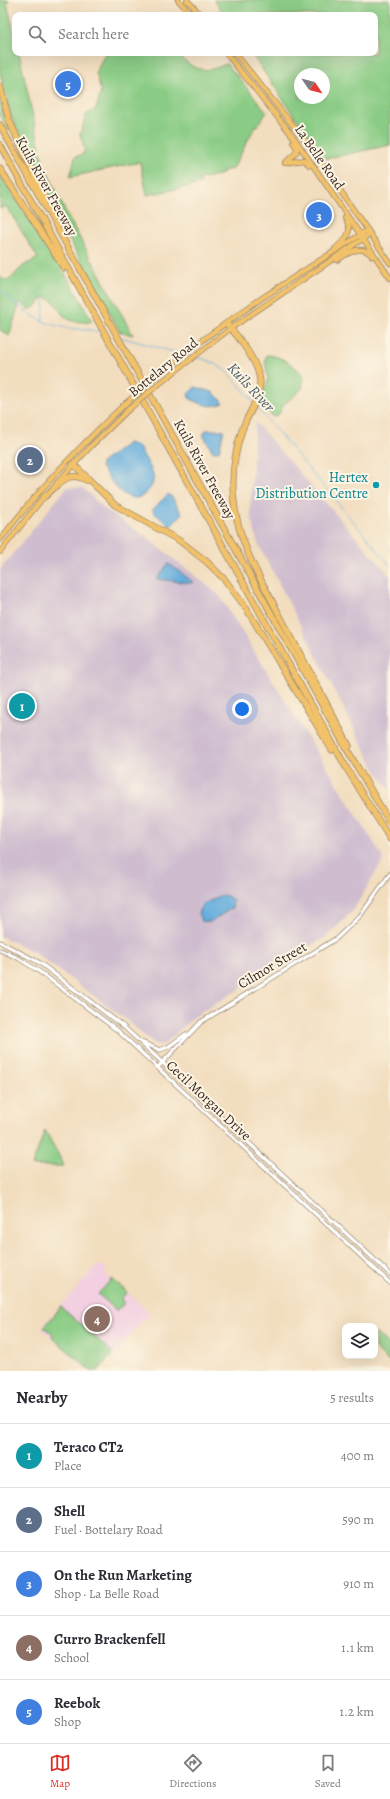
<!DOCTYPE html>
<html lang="en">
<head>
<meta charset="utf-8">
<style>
	:root { --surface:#fff; --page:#f2f2f3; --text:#2b2b33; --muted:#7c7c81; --line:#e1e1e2; --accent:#d93025 }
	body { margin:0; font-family:Alegreya,serif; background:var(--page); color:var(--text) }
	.controls { position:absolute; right:12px; bottom:12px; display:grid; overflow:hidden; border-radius:8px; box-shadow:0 4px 16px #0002 }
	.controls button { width:36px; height:36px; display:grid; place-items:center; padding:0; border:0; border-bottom:1px solid var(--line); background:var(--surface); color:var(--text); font:20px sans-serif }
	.compass { position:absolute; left:294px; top:68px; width:36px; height:36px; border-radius:50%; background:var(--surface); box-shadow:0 4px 16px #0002; rotate:125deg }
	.you { position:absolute; left:242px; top:709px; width:14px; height:14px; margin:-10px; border:3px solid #fff; border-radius:50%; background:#1a73e8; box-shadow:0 0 0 6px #1a73e833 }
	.badge { display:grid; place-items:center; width:26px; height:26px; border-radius:50%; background:var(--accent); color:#fff; font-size:13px; font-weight:700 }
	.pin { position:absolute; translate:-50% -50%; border:2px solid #fff; box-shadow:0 1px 4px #0006 }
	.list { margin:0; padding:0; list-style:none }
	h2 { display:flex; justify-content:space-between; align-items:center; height:52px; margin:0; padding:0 16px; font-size:17px }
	h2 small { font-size:13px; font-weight:400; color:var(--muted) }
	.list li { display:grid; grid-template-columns:26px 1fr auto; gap:12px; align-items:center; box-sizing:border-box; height:64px; padding:0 16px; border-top:1px solid var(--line) }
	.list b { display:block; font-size:15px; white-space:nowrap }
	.list p { margin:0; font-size:13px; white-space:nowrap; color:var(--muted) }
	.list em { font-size:13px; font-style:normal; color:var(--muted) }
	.icon { flex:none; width:22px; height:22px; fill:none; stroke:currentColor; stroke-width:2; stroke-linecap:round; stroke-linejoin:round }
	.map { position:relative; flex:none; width:390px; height:1371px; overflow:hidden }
	.search { position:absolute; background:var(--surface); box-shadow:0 4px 16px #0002; left:12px; right:12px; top:12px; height:44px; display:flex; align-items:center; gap:10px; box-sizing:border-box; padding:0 14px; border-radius:8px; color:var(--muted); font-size:15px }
	.sheet { height:372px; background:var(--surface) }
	nav { display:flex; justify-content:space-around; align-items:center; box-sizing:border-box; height:56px; border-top:1px solid var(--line); background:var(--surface); font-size:11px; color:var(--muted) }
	nav a { display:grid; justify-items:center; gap:2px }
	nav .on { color:var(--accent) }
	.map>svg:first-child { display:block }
	.built { fill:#f2cfe1 }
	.industrial { fill:#cfbdcf }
	.green { fill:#8acc85; stroke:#627b52; fill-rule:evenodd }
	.water { fill:#65addc; stroke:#506c7d }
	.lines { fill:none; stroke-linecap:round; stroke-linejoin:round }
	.stream { stroke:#65addc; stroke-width:1 }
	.minor-casing { stroke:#96846e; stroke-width:5 }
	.major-casing { stroke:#96846e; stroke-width:6 }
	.highway-casing { stroke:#96846e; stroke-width:7 }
	.minor { stroke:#fff; stroke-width:3.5 }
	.major { stroke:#f2c26a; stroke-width:4.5 }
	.highway { stroke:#f2c26a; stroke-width:5.5 }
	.major-bridge-casing { stroke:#96846e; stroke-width:6; stroke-linecap:butt }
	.major-bridge { stroke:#f2c26a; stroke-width:4.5 }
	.culture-dot { fill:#0f9aa8; stroke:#fcf5e5; stroke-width:1.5 }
	.labels { text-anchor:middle; stroke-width:4; stroke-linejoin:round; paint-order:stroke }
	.street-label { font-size:14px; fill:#3b2a1e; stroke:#fcf5e5 }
	.culture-label { font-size:14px; fill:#0d838f; stroke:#fcf5e5; text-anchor:end }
	.water-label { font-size:15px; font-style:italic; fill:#4a5860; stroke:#fcf5e5 }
</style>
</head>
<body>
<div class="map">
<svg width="390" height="1371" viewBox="0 0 390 1371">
	<rect width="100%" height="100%" fill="#fcf5e5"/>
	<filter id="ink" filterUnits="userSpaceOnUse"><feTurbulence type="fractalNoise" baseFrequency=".025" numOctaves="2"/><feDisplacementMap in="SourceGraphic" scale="8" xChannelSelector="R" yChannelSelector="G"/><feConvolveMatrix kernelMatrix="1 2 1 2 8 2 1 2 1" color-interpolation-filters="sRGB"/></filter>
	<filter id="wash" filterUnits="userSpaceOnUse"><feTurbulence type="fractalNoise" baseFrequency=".012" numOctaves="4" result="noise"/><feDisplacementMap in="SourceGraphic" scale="16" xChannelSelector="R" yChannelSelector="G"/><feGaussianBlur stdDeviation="0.9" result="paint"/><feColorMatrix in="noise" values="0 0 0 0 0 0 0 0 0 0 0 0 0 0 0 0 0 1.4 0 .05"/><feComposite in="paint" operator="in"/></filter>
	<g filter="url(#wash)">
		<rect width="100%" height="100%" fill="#f2ddbe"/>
		<path class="built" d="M96,1266H105L106,1276L113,1280L150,1313L99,1371H89L43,1330V1326Z"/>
		<g class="industrial">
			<path d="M255,422L390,576V790L375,769L257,541L250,513Z"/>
			<path d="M67,487L83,488L106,510L145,536L219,595L384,859L352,912L327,936L195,1016L163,1045L153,1043L125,1019L34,952L0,936V570Z"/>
		</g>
		<g class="green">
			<path d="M0,0H9L7,3L15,37V53H19L43,162L67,215L133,335L120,332L55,214L11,116L0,73Z"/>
			<path d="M214,0H390V145L324,159L251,53H375V15H225ZM300,74H324V98H300Z"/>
			<path d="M105,53H177C188,65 198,73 215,68C220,67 223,64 227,64L267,112L251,134L233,169L223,171V174L200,179L201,184L147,195L140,162L70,177L75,157L83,154L85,150L80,135L86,115L96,109L101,92L96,73Z"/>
			<path d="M0,99L11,130L9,131L0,115Z"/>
			<path d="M0,175L71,283L92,321C89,323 87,322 83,322C54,322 65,302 44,297C39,302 37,309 28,309L20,302L9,336L0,330V276L4,280H9L23,266L38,258L6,206L0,209Z"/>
			<path d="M267,355C280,355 298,367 304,377L302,389L283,405L279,414L274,417L271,415L261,403L268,380L265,360Z"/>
			<path d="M45,1130L64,1165L63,1166H32Z"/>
			<path d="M112,1279L127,1292L121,1299L124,1303L117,1311L98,1294Z"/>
			<path d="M61,1307L113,1353L98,1371H91L52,1337L53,1335L44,1327Z"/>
			<path d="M375,1333L390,1345V1363L375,1349Z"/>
		</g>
		<g class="water">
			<path d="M195,387L213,392L224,403C212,409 199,404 189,398L188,394Z"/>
			<path d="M206,430H224L219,451L213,452L203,435Z"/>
			<path d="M128,443L138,446C143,455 150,465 153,474C155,480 152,487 148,491C129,512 111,481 101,467V463Z"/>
			<path d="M168,494L172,497L182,514L172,525L170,526L153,512V509Z"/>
			<path d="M168,564L172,566L193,582L191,583L157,579Z"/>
			<path d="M221,895L227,896L233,900L232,908L210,922L201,921L198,913L202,905Z"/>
		</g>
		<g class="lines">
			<g class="stream">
				<path d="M0,290C19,307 36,322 62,327C75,330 89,329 102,332"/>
				<path d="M42,322C45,316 43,305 45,297"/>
				<path d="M120,337L181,354"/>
				<path d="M196,357C224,363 236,381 253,402"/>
				<path d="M256,406L390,565"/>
			</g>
		</g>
	</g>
	<g filter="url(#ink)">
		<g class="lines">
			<g class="minor-casing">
				<g id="minor">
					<path d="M0,942L40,963L124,1027L390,1274"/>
					<path d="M0,950L18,958L40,972L117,1030L390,1283"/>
					<path d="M141,1042L160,1050L168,1047L186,1034"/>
					<path d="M158,1067L201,1022L337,938L360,916L390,874"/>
				</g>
			</g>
			<g class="major-casing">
				<g id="major">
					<path d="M178,0L192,15"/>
					<path d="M187,0L201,15"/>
					<path d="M226,53L292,135L390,278"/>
					<path d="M235,53L311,148L390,263"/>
					<path d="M285,163L304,160L309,165"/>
					<path d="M285,163L296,153L297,148L293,142"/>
					<path d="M335,249C345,240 355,232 345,218"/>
					<path d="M337,260C348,253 362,243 372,256"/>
					<path d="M155,378C221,322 295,276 368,230"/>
					<path d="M159,384L231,328L370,234"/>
					<path d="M56,484L91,446L129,409"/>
					<path d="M0,540C38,490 80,446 126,403"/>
					<path d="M0,552L45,495"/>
				</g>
			</g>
			<g class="highway-casing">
				<g id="highway">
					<path d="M0,86L9,120L46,201"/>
					<path d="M0,125L345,746L390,823"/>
					<path d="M0,145L347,769L390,839"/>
					<path d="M0,169L64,268"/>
					<path d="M227,324C239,337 259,364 260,381C260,398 248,414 242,430C225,481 233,524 256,571L349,746"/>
					<path d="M73,464L115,505L180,541L207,562L225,580L246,608L332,750"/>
					<path d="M44,497C58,486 67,469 86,480"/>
				</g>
			</g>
			<use href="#minor" class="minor"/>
			<use href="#major" class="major"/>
			<use href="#highway" class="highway"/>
			<g class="major-bridge-casing">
				<g id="major-bridge">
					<path d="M126,403L155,378"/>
					<path d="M129,409L159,384"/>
				</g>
			</g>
			<use href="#major-bridge" class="major-bridge"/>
		</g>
	</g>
	<circle class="culture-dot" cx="376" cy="485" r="4"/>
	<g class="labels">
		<g class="street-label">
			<text transform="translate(320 157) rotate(55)" y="5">La Belle Road</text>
			<text transform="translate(47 186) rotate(61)" y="5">Kuils River Freeway</text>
			<text transform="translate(163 367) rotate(-39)" y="5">Bottelary Road</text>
			<text transform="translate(205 469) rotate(61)" y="5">Kuils River Freeway</text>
			<text transform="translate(272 965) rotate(-31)" y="5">Cilmor Street</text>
			<text transform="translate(209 1100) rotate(43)" y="5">Cecil Morgan Drive</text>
		</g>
		<g class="culture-label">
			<text x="368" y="482">Hertex<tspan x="368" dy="16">Distribution Centre</tspan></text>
		</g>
		<g class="water-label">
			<text transform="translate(251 387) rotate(47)" y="5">Kuils River</text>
		</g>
	</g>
</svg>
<div class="controls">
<button><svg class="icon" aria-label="layers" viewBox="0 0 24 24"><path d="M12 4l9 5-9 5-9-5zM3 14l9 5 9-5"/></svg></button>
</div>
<svg class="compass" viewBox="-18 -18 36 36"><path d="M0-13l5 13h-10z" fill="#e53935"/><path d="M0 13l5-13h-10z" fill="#7c7c81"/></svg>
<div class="you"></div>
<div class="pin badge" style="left:22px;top:706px;background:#0f9aa8">1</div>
<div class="pin badge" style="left:30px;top:460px;background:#5c6f8a">2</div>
<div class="pin badge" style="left:319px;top:215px;background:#3f7fe0">3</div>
<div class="pin badge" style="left:97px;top:1319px;background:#8d6e63">4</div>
<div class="pin badge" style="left:68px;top:84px;background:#3f7fe0">5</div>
<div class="search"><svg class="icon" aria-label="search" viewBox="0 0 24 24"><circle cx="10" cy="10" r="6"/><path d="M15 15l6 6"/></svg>Search here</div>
</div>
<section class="sheet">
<h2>Nearby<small>5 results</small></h2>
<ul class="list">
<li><span class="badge" style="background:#0f9aa8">1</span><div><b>Teraco CT2</b><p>Place</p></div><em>400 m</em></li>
<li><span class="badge" style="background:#5c6f8a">2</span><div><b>Shell</b><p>Fuel · Bottelary Road</p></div><em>590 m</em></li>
<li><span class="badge" style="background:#3f7fe0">3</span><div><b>On the Run Marketing</b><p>Shop · La Belle Road</p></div><em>910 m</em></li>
<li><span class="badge" style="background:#8d6e63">4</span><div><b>Curro Brackenfell</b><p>School</p></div><em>1.1 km</em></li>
<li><span class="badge" style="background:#3f7fe0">5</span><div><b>Reebok</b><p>Shop</p></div><em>1.2 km</em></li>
</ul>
</section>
<nav>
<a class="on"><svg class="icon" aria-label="map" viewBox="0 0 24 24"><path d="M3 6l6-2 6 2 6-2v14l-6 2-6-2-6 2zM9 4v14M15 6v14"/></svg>Map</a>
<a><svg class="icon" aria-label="directions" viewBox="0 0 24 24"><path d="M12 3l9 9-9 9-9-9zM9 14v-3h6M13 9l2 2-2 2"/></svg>Directions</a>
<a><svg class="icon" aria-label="saved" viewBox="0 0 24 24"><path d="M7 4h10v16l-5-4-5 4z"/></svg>Saved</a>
</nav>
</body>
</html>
